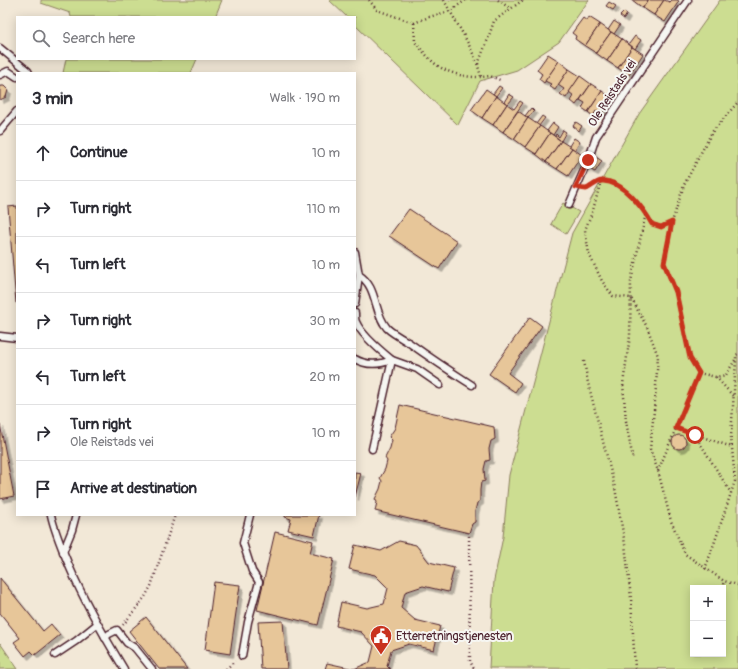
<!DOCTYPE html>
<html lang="en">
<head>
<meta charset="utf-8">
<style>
	:root { --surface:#fff; --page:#f7f7f7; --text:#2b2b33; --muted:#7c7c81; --line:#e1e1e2 }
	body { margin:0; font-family:Pangolin,sans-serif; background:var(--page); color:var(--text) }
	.controls { position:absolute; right:12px; bottom:12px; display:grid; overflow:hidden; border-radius:0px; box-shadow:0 2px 10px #0003 }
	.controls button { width:36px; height:36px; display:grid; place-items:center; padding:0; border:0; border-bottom:1px solid var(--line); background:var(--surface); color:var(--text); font:20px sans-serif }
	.stop { position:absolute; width:12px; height:12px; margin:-9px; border:3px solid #c8321e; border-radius:50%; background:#fff }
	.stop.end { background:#c8321e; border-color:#fff; box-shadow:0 1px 4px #0008 }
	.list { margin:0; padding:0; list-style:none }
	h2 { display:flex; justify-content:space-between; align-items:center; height:52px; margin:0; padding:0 16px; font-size:17px }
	h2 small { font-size:13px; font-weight:400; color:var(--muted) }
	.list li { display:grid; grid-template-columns:26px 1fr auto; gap:12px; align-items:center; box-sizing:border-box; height:56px; padding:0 16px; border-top:1px solid var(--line) }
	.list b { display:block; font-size:15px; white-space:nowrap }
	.list p { margin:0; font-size:13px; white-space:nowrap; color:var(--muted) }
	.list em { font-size:13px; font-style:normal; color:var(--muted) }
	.icon { flex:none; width:22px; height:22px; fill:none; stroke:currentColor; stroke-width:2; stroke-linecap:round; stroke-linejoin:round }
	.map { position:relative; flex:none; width:738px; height:669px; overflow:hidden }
	.search { position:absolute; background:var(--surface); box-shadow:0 2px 10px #0003; left:16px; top:16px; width:340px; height:44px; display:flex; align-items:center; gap:10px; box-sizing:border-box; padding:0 14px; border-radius:0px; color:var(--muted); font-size:15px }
	.panel { position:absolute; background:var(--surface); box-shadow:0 2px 10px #0003; left:16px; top:72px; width:340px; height:444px; border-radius:0px }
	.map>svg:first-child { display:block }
	.green { fill:#ccdd91; stroke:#8b7e5e; fill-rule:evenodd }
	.building { fill:#e7c699; stroke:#4a1f2b; filter:url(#shadow) }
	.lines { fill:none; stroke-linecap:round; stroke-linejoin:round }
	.service-casing { stroke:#4a1f2b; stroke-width:9 }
	.path { stroke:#4a1f2b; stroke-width:2.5; stroke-dasharray:1 3; stroke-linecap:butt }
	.service { stroke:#f6f6f2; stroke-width:6 }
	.route { stroke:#c8321e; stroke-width:5 }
	.labels { text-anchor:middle; stroke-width:4; stroke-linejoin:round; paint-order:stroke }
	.street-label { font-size:12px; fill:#4a1f2b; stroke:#f6f6f2 }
	.poi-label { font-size:12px; fill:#4a1f2b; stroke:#f6f6f2; text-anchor:start }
</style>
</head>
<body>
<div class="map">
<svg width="738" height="669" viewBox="0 0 738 669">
	<defs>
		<filter id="shadow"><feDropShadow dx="3.5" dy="3.5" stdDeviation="0" flood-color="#0004"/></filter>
	</defs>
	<rect width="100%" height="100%" fill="#f2e8d7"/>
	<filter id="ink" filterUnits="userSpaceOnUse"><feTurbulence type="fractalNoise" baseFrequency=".025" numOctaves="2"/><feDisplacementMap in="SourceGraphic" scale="8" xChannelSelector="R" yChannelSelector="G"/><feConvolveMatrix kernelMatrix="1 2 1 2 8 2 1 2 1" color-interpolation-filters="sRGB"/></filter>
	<g filter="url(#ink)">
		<g class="green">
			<path d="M41,0H222L215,17H71L70,13L41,3Z"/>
			<path d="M329,0H589L559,42L517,70L480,81L458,125L355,25V17H347Z"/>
			<path d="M720,0H738V669L489,668L494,580L503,537L509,475L572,233L639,114ZM693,588H723V654H693Z"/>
			<path d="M66,59H197L191,73H63Z"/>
			<path d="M563,203L579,212L566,234L551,224Z"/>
			<path d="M0,643L18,669H0Z"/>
		</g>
		<g class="building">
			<path d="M632,0H648L643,8Z"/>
			<path d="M648,0H664L654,15L643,8Z"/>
			<path d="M664,0L670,2L672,0H677L679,1L665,22L654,15Z"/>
			<path d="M609,2L616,6L613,10L606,6Z"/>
			<path d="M624,12L627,14L624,19L620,16Z"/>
			<path d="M589,17L600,24L585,46L575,39L576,36L572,33L583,18L587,21Z"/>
			<path d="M614,21L620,25L614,34L608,30Z"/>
			<path d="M600,24L611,32L596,53L585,46Z"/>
			<path d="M611,32L622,39L607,61L596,53Z"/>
			<path d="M635,36L641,40L635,49L629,44Z"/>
			<path d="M622,39L632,47L618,68L607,61Z"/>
			<path d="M632,47L643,54L629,75L618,68Z"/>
			<path d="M548,54L559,61L544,83L539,79L542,74L537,70Z"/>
			<path d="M559,61L569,69L555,90L549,86L551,84L545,81Z"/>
			<path d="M569,69L580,76L566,98L560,94L564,89L558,85Z"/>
			<path d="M580,76L591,84L576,105L571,101L574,96L569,92Z"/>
			<path d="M591,84L602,91L588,112L582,108L585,103L580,100Z"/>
			<path d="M0,86H4L8,90L6,97L0,100Z"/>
			<path d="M499,86L502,88L496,96L493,94Z"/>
			<path d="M486,89L496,96L482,118L471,110Z"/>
			<path d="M602,91L612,98L601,114L596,111L593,116L588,112Z"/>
			<path d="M509,94L514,97L508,104L504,102Z"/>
			<path d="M496,96L507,104L493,125L482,118Z"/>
			<path d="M520,101L523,103L503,132L493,125L507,104L514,109Z"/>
			<path d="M531,108L534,111L528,118L525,116Z"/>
			<path d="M518,111L528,118L514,139L503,132Z"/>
			<path d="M542,116L545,118L539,126L536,124Z"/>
			<path d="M528,118L540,126L525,147L514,139Z"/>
			<path d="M576,122L582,126L579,131L573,126Z"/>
			<path d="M553,123L558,127L553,135L547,131Z"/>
			<path d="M540,126L550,133L536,154L525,147Z"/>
			<path d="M563,130L566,132L561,141L555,136L556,134L559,137Z"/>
			<path d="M550,133L561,141L546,162L536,154Z"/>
			<path d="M574,138L580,142L575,150L569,146Z"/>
			<path d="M561,141L572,148L557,169L546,162Z"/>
			<path d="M572,148L582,155L568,176L557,169Z"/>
			<path d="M596,157L602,161L595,172L589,169Z"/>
			<path d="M17,206V303H16L8,207Z"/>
			<path d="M409,209L457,241L439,269L389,236Z"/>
			<path d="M530,317L542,326L508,373L521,383L515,392L489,374Z"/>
			<path d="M400,405L494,427L495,439L491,441L489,449L490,460L486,461L484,469L485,481L481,482L480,490V501L477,503L475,511V522L472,524L469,533L375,511L377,502L375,499L380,489L382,481L380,478L385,469L387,461L385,458L390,448L392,440L389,437L395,428Z"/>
			<path d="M0,424L14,496L0,499Z"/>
			<circle cx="679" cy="442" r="7"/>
			<path d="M355,472L361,473L355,497Z"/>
			<path d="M285,515H319L314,536L288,530L291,519L285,517Z"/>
			<path d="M275,532L313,541L310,553L334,559L318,625L257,610Z"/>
			<path d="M399,541L416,545L429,562L454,568L448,592L423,586L405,592L401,608L415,620L440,626L434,650L409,644L391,650L387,666L390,669H325L327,663L354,669L370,662L374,646L361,632L336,626L341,602L367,608L384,604L388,588L375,575L349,569L355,545L381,551Z"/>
			<path d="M0,578L43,631L51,624L60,635L35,655L31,651L25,656L14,642L20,638L0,613Z"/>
			<path d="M214,582L240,585L230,654L205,650Z"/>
			<path d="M146,617L187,669H159L129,631Z"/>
			<path d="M283,621L287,669H261L258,622Z"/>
		</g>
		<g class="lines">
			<g class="service-casing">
				<g id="service">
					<path d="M0,48L28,71L29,73"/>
					<path d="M0,75L8,71L17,77"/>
					<path d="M0,131L17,111"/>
					<path d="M569,205L588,161L596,137L688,0"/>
					<path d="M355,252L359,275C378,287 373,312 387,328C392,333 401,338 408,342C429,357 450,371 472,385"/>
					<path d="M355,304L359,275"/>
					<path d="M355,313C355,316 355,320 356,322C361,334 382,352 392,360L372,449"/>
					<path d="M0,336L17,338"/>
					<path d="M355,359C367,366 379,365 392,360L417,369L440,385"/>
					<path d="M51,515C55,533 63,551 70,568C85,603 104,636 124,669"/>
					<path d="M63,552L72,530L76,515"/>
					<path d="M105,638L109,634L117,630L127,643L135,648L152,669"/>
					<path d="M55,655L76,641L97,624"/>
					<path d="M242,656L248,622L259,582L252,571L243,543L250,515"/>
				</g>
			</g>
			<g class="path">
				<path d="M369,0L377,10L414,23L415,42C420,48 426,55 432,61C443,72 465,78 481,77"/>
				<path d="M444,0C457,25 475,50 481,77L490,76L500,80"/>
				<path d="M498,0L511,9"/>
				<path d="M414,23L429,17L450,11L466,0"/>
				<path d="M478,64L488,39L494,21L523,0"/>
				<path d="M601,181L593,210L585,230L589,254L602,281L613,296L631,298L647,327L658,356L655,401L650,449L658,471L671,521L685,554L724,581L738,585"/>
				<path d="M587,189C591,186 596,182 601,181C617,177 637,202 646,213L631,281L630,336L623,384L626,421L633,460"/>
				<path d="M646,214L652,224L661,227L672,222"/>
				<path d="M584,361L588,383L615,488L625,544L631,598L635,669"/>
				<path d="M699,373L716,377L726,375L735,360"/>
				<path d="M716,377L733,396"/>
				<path d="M676,428L732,447"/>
				<path d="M695,435L731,493"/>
				<path d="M658,471L699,373L690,358L676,292L664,263L672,222L684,185L712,132L738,102"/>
				<path d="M469,536L470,661L474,669"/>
				<path d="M705,569L714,544L735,481L731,437L736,360V355L738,354"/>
				<path d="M722,588L724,581"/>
				<path d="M123,625L145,597L151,586L175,515"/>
				<path d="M226,669L235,661"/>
			</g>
			<use href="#service" class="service"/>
		</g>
	</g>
	<g class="lines" filter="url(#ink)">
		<path class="route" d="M588,160L576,187C579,188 583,189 586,189C591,188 596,181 602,181C622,180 643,208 652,224L661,227L672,222L664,263L676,292L690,358L699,373L676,428L695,435"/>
	</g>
	<defs>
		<g id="civic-pin" transform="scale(1.15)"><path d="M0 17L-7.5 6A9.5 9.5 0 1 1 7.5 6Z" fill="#c8321e" stroke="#f6f6f2"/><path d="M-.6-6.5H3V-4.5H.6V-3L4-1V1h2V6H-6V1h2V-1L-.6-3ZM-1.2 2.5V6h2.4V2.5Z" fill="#fff"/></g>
	</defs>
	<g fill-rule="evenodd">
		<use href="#civic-pin" x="381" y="636"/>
	</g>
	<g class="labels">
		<g class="street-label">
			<text transform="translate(612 93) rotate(-57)" y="4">Ole Reistads vei</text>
		</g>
		<g class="poi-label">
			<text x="396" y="640">Etterretningstjenesten</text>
		</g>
	</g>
</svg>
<div class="controls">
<button>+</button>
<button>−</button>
</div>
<div class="stop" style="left:695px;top:435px"></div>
<div class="stop end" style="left:588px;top:160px"></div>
<div class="search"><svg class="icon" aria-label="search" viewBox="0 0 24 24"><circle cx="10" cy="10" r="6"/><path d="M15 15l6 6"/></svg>Search here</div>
<section class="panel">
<h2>3 min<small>Walk · 190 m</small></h2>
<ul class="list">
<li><svg class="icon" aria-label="ahead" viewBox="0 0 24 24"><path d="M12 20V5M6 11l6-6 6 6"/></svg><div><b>Continue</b></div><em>10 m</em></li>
<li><svg class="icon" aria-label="right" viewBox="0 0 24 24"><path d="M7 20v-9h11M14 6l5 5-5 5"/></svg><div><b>Turn right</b></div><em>110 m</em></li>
<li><svg class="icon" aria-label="left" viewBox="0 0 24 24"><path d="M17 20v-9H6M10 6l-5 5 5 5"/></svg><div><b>Turn left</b></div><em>10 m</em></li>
<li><svg class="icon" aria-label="right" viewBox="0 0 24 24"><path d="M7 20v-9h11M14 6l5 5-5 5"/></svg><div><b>Turn right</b></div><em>30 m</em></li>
<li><svg class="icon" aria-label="left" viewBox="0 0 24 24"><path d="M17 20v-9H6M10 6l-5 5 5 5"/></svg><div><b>Turn left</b></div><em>20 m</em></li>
<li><svg class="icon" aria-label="right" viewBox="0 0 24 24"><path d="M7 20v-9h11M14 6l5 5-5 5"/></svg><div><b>Turn right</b><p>Ole Reistads vei</p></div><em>10 m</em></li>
<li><svg class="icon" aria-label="arrive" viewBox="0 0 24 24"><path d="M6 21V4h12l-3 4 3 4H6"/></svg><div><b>Arrive at destination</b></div></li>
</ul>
</section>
</div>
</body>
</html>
